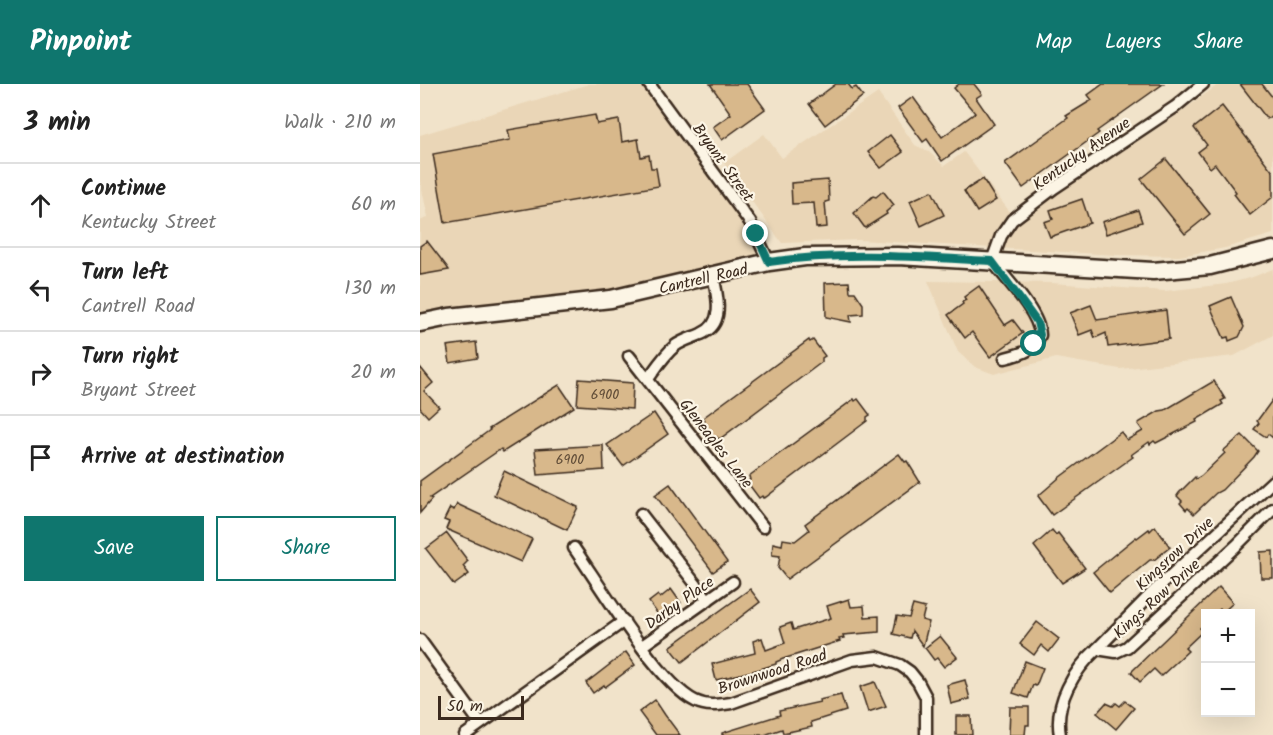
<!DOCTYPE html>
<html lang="en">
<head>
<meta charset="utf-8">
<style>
	:root { --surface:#fff; --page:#f6f6f6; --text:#222; --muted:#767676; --line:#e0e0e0; --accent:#0f766e }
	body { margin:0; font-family:Kalam,sans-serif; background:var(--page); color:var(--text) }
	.controls { position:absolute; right:18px; bottom:18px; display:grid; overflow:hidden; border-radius:0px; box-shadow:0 6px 24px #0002 }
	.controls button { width:54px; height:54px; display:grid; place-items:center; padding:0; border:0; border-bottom:2px solid var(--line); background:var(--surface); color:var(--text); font:30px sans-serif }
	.scale { position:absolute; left:18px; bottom:15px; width:86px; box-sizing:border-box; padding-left:6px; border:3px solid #3b2a1e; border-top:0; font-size:16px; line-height:21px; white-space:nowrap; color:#3b2a1e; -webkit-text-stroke:4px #fcf5e5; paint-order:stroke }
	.stop { position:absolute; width:18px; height:18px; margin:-14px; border:4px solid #0f766e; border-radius:50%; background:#fff }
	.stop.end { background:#0f766e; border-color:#fff; box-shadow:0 2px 6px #0008 }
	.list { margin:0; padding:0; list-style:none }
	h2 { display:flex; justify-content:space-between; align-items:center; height:78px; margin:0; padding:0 24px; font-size:26px }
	h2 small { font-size:20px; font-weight:400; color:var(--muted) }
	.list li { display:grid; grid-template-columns:39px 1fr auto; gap:18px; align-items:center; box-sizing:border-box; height:84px; padding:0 24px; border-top:2px solid var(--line) }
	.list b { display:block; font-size:22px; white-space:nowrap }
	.list p { margin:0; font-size:20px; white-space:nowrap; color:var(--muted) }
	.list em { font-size:20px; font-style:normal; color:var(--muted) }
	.actions { display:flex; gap:12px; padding:18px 24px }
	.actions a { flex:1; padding:14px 0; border:2px solid var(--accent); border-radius:0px; text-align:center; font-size:21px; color:var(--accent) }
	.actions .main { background:var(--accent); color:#fff }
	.icon { flex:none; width:33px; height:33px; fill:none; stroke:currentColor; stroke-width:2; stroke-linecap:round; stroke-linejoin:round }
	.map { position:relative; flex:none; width:853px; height:651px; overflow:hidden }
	header { display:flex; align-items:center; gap:36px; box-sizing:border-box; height:84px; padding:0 30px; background:var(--accent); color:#fff }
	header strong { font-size:28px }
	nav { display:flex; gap:33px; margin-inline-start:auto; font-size:21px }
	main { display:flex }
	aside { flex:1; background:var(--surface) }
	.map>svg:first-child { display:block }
	.built { fill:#ead6b7 }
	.building { fill:#d8b88b; stroke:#3b2a1e; stroke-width:1.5 }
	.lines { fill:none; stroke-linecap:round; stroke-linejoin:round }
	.minor-casing { stroke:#3b2a1e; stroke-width:15 }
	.primary-casing { stroke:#3b2a1e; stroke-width:21 }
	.minor { stroke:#fcf5e5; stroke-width:10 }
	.primary { stroke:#fcf5e5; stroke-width:16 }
	.route { stroke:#0f766e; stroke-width:8 }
	.labels { text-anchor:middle; stroke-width:4.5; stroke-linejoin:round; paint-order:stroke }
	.number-label { font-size:14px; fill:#624e39 }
	.street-label { font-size:16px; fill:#3b2a1e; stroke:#fcf5e5 }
</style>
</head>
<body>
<header>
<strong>Pinpoint</strong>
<nav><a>Map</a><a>Layers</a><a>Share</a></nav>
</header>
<main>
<aside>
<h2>3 min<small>Walk · 210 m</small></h2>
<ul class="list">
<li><svg class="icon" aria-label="ahead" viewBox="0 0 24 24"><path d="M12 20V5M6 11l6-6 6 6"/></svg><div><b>Continue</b><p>Kentucky Street</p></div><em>60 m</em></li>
<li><svg class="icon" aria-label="left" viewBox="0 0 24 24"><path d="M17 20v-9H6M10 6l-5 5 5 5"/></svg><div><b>Turn left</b><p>Cantrell Road</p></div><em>130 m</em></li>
<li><svg class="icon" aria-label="right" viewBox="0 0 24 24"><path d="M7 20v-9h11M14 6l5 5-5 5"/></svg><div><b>Turn right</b><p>Bryant Street</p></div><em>20 m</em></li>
<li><svg class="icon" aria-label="arrive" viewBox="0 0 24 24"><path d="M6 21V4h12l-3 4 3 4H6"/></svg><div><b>Arrive at destination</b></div></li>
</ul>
<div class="actions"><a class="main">Save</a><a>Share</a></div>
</aside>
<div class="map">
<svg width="853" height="651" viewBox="0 0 853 651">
	<rect width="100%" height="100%" fill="#f1e3ca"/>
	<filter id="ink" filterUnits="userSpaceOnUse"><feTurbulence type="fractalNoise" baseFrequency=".0167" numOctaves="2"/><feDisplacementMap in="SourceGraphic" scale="12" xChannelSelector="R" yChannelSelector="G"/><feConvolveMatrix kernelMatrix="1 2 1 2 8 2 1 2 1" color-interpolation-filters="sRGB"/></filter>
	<g filter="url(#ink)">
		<g class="built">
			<path d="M169,0H221L260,43L330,138L349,178L293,191L0,239V137L8,133L0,97V51Z"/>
			<path d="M799,0H853V150L805,164L760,172L697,171L439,156L362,159L304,79L344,50L362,74L458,9L495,61L509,68L524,82L544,68L599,140L642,106L750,36Z"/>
			<path d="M853,185V251L814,272L700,285L636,274L574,290L555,283L538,268L508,197L632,199L745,207L806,200L830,194Z"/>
		</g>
		<g class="building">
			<path d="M290,0H327L345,25L302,56L293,43L311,30Z"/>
			<path d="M416,0H428L432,5L436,3L443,12L405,41L389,20Z"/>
			<path d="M539,0H554L562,10L556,14L574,40L522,77L507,55L503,58L478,24L493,13L522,53L555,29L534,4Z"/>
			<path d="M683,0H743L677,47L679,49L603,104L585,79L648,34L646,32L672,16L668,11Z"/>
			<path d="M820,0H842L853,14V30L847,35Z"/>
			<path d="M802,22L853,88V113L830,131L814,110L816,108L795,80L790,84L778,68L787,61L774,44Z"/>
			<path d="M175,31L177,40L199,36L202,58L218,55L221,73L229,71L231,84H236L239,102L25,139L13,70L90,56L88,46Z"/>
			<path d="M470,51L483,68L461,84L448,68Z"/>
			<path d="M746,75L790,130L765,150L721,95Z"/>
			<path d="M563,95L576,116L557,128L544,107Z"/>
			<path d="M408,96L409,117L405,118L407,143L396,144L394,119L372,120L371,99Z"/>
			<path d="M463,107L474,121L466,128L467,130L445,144L434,129L453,112L456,113Z"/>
			<path d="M512,107L524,131L501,142L490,117Z"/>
			<path d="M662,115L670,139L630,153L624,138L633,135L630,126Z"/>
			<path d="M718,126L722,138L686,150L682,138Z"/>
			<path d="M7,157L27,183L29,186L0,191V162Z"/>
			<path d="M429,198L430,208H435L443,220V230L430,231L431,238L406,233L405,199Z"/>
			<path d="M559,202L585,241L593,236L603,249L570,273L552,248L545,254L528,231L543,220L542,218L546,216L544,213Z"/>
			<path d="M811,213L824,243L819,253L809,257L808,253L804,254L790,222Z"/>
			<path d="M671,221L677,236L746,226L749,255L688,263L686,249L675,254L672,246L659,251L650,229Z"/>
			<path d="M389,256L390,258L393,256L405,272L402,274V278L301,354L298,355L297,353L294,355L282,339L285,337L284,333Z"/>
			<path d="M56,258L58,274L30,279L27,262Z"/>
			<path d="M0,283L13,299L4,307L19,323L8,333L0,324Z"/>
			<path d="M159,295L213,299L212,325L157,321Z"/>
			<path d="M794,297L805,315L801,317L803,320L776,336L777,338L736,359L734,357L730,360L729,358L711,371L713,373L632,431L618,412L640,393L701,348L707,356L723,347L718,340L720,338L739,327L745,326Z"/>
			<path d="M139,301L154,323L83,368L81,365L10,414L12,415L0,429V397L70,346L69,345Z"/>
			<path d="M434,315L435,317L438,315L450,331L447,333V337L346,413L343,414L342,412L339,414L327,398L330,396L329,392Z"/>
			<path d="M853,315V354L848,350L846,353L834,345L839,339L837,337Z"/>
			<path d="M234,329L248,350L203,382L187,361Z"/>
			<path d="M822,351L838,367L834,373L802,406L796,409L774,430L768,424L766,426L760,419L762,417L757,412L759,409L775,393L776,395L781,392L805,369L803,367Z"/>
			<path d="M183,361L184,386L118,391L115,365Z"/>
			<path d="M479,370L485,378L487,377L500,398L367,495L358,484L360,472L352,471L353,459L362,461L363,455L375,457L389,446L385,440Z"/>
			<path d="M84,387L158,423L147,446L74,411Z"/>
			<path d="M250,400L307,478L293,488L235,411Z"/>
			<path d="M37,420L112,455L101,478L26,445L29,438L24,436L30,424L34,426Z"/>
			<path d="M735,442L750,463L734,476H730L690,509L673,488L716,453L717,454L729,445L730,447Z"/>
			<path d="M632,446L636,451L638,449L665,484L642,499L614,462Z"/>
			<path d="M27,449L48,477L43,482L49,490L34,501L6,465Z"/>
			<path d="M853,467V494H841L840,468Z"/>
			<path d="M799,503L813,519L803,528L800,525L795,530H786V539L780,544L783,547L765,564L768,567L741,592L734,585L720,598L711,588Z"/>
			<path d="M251,505L261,519L242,536L229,518L238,511L240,514Z"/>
			<path d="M330,505L340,518L262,578L250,563Z"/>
			<path d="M429,515L431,523L444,522L445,533L459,532V548L423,551L424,554L419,555L420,557L363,575L356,578V580L340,585L296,596L292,580L335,569L333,557L342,554L346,566L365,559L360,543L371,539L373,546L411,534L407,522Z"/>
			<path d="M493,521L505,524L502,536L509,538L503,562L492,547L490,554L473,550L477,532L489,534Z"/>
			<path d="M617,538L639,555L629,568L621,561L614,571L600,560Z"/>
			<path d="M520,552L537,573L524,583L517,574L514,576L505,564Z"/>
			<path d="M206,568L215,581L185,603L184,601L173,609L166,599Z"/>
			<path d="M605,577L623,584L616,602L613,601L608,614L593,609Z"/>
			<path d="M545,596L550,615L531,620L527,601Z"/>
			<path d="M455,598L466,622L448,628L440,603Z"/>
			<path d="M421,611L426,627L391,638L392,643L363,649L362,645L344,651H302V649L360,631L359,627L400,618L399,616Z"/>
			<path d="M235,616L245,631L260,651H236L219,628Z"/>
			<path d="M705,617L714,624L696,645L677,629L686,619L693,622L696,619L700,622Z"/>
			<path d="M590,623H609V641H606L605,651H589Z"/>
			<path d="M536,632H551L552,651H536Z"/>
		</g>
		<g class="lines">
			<g class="minor-casing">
				<g id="minor">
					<path d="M229,0L330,138L349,178"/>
					<path d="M209,272L343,443"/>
					<path d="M585,274C601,270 614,267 620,251C619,228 586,195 572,177L581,152L592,136L634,104L755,23L783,0"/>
					<path d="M228,295C236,284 244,271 255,262C263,256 272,254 281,250C306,240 297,211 293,191"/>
					<path d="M221,430L288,516"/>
					<path d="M154,464C179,500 239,600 275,617C287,623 298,621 311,619L432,576L457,573L480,581L490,588L498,598L506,613V651"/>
					<path d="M0,556L60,639"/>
					<path d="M222,562L313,498"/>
					<path d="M677,565L733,508L853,397"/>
					<path d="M45,651L204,537"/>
					<path d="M640,651C634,619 654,586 677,565L696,568L707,563L816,462L853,425"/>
				</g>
			</g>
			<g class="primary-casing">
				<path id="primary" d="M0,239L29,233L191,215L349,178L385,173L478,172L733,187L790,182L853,166"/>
			</g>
			<use href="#minor" class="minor"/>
			<use href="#primary" class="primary"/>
		</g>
	</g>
	<g class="lines" filter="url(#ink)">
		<path class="route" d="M336,150L349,178C423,167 497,173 572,177L617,238L620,251L614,260"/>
	</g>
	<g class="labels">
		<g class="number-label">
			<text x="185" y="315">6900</text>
			<text x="150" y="380">6900</text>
		</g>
		<g class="street-label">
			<text transform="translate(661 69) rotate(-35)" y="6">Kentucky Avenue</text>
			<text transform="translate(304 78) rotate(54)" y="6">Bryant Street</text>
			<text transform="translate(283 194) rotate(-13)" y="6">Cantrell Road</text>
			<text transform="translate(297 359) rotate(52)" y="6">Gleneagles Lane</text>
			<text transform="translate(754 469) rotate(-43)" y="6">Kingsrow Drive</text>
			<text transform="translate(736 514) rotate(-42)" y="6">Kings Row Drive</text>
			<text transform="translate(259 518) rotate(-35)" y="6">Darby Place</text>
			<text transform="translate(352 587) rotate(-18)" y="6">Brownwood Road</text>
		</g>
	</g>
</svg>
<div class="controls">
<button>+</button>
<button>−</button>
</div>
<div class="scale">50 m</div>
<div class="stop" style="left:614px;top:260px"></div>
<div class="stop end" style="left:336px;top:150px"></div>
</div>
</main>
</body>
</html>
